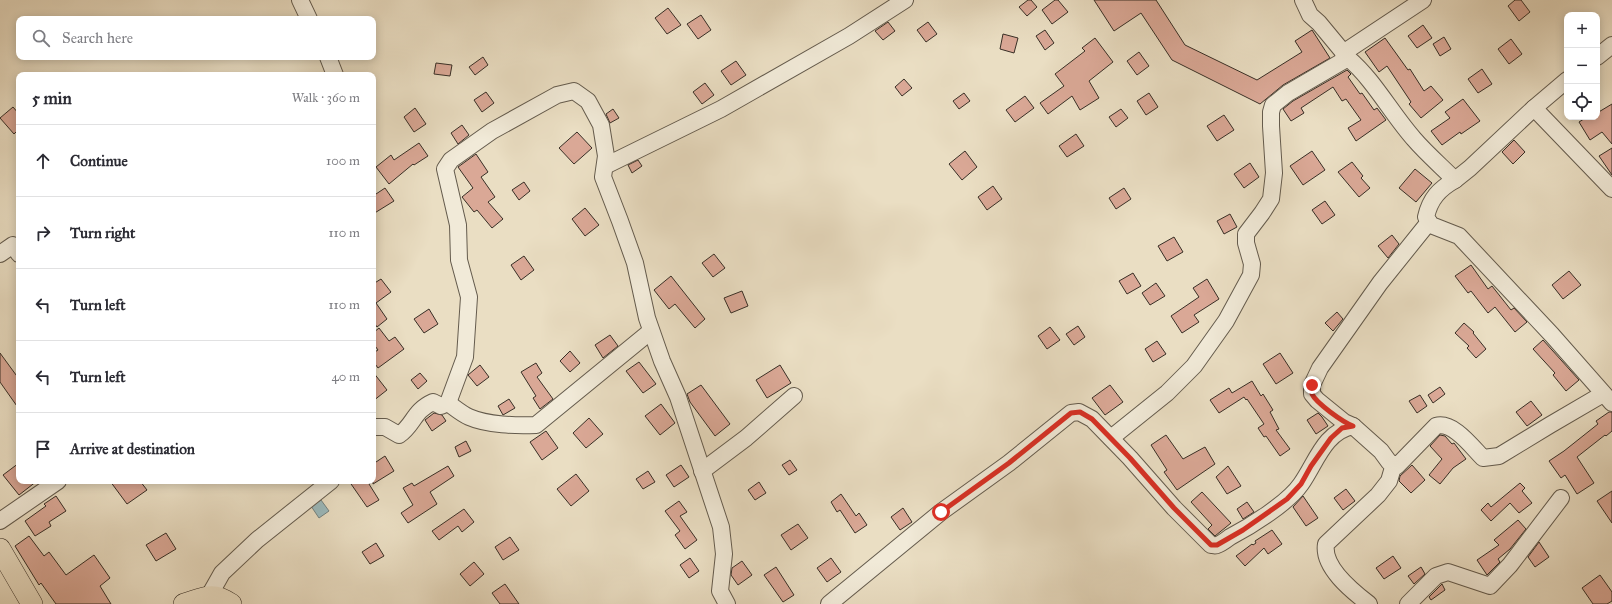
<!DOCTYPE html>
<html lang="en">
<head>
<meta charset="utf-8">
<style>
	:root { --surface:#fff; --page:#f7f7f7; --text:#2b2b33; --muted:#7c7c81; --line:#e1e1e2 }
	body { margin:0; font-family:"IM FELL Great Primer",serif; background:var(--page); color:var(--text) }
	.controls { position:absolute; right:12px; top:12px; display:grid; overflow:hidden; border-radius:8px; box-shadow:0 2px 10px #0003 }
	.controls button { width:36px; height:36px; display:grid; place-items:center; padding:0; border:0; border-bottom:1px solid var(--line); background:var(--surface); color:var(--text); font:20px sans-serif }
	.stop { position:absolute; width:12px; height:12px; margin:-9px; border:3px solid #d93025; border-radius:50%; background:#fff }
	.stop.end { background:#d93025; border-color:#fff; box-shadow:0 1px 4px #0008 }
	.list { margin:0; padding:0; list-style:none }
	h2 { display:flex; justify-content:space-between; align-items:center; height:52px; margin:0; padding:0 16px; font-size:17px }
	h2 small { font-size:13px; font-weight:400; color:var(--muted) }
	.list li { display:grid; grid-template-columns:26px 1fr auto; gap:12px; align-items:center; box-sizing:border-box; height:72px; padding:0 16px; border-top:1px solid var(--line) }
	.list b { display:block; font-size:15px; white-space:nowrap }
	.list em { font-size:13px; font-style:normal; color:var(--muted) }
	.icon { flex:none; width:22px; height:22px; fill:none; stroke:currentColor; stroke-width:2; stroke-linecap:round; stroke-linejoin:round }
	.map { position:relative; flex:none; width:1612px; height:604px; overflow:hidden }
	.search { position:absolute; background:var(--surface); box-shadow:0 2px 10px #0003; left:16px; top:16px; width:360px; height:44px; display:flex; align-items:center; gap:10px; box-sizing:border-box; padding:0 14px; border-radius:8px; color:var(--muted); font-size:15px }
	.panel { position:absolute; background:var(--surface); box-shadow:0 2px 10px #0003; left:16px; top:72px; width:360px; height:412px; border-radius:8px }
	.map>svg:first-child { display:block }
	.water { fill:#9bbabd; stroke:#738281 }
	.building { fill:#daa896; stroke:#382f26 }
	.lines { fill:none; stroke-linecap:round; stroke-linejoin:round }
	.minor-casing { stroke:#645b4d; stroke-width:18 }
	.major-casing { stroke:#382f26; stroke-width:22 }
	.minor { stroke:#f1ead8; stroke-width:16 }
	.major { stroke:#eadec3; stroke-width:21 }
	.route { stroke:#d93025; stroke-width:5 }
</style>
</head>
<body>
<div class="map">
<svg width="1612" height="604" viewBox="0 0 1612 604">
	<rect width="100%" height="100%" fill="#eadec3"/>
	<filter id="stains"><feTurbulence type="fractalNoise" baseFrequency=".005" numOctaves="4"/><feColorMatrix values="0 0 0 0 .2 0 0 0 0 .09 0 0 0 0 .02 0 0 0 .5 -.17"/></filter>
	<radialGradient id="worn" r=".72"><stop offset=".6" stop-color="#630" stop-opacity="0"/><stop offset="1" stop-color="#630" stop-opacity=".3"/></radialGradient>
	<path class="water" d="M321,500L329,511L319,518L311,506Z"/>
	<g class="building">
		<path d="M1028,0H1031L1037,7L1027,16L1019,7Z"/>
		<path d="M1055,0H1058L1068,12L1052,24L1042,10Z"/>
		<path d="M1094,0H1156L1185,45L1257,80L1302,52L1295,41L1312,30L1330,58L1283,85L1260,104L1172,60L1141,13L1114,31Z"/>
		<path d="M1515,0H1521L1530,12L1519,21L1508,6Z"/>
		<path d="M668,8L681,25L667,34L655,18Z"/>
		<path d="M701,15L711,30L698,39L687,24Z"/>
		<path d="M888,22L895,31L883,40L875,31Z"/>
		<path d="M928,22L937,34L926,42L917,30Z"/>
		<path d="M1423,25L1432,38L1417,48L1408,36Z"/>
		<path d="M1045,30L1054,43L1045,50L1036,36Z"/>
		<path d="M1003,34L1018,38L1014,53L1000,49Z"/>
		<path d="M1444,37L1451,49L1440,56L1433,44Z"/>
		<path d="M1095,38L1113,62L1089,81L1099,98L1080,110L1072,96L1048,114L1040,103L1064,86L1055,74L1085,51L1082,48Z"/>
		<path d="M1385,38L1408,70L1410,69L1424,91L1431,86L1443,100L1421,118L1409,104L1411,102L1387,66L1379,72L1365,52Z"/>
		<path d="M1511,39L1522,54L1509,64L1498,49Z"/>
		<path d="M1139,52L1149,66L1137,75L1127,61Z"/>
		<path d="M483,57L488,65L475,75L469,67Z"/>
		<path d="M736,61L746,75L731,85L721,71Z"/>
		<path d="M436,63L452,65L450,76L434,74Z"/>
		<path d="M1482,69L1492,84L1478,93L1468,79Z"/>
		<path d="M1347,70L1351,74L1348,77L1360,94L1362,93L1374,110L1377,108L1386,120L1356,141L1348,128L1361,120L1346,99L1342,101L1333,87L1301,108L1304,113L1291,121L1283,109L1293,101Z"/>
		<path d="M904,79L912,88L902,96L895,87Z"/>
		<path d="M705,83L714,95L702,104L693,92Z"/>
		<path d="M486,92L494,103L482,112L474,100Z"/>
		<path d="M964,93L970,101L959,109L953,101Z"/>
		<path d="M1149,93L1158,107L1146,115L1137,101Z"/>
		<path d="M1025,96L1034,108L1015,122L1006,110Z"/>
		<path d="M1463,99L1480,121L1461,134L1460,132L1442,145L1431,131L1450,118L1445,112Z"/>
		<path d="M1612,104V144L1602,132L1590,140L1579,122L1587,117H1597V113Z"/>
		<path d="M13,107L19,114V129L14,134L0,118Z"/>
		<path d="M415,108L426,124L414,132L404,117Z"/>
		<path d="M613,109L619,118L610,123L606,114Z"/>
		<path d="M1121,109L1128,118L1116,127L1109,117Z"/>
		<path d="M1224,115L1234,130L1217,141L1207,126Z"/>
		<path d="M462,125L469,135L458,144L451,133Z"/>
		<path d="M577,132L592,148L574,164L559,148Z"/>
		<path d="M1076,134L1084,146L1067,157L1059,146Z"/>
		<path d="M1514,140L1525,152L1513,164L1502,152Z"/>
		<path d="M419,143L428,156L414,165L413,164L389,184L376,167L391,155L394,160Z"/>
		<path d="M1612,148V175L1599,156Z"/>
		<path d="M965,151L977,167L962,180L949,164Z"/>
		<path d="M1312,151L1325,170L1303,185L1290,166Z"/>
		<path d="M476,154L488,172L481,177L495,197L488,202L503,219L492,228L477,210L474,212L462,197L473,188L458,167Z"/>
		<path d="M638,160L642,166L632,173L628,165Z"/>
		<path d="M1352,162L1363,176L1361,178L1370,188L1359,197L1338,172Z"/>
		<path d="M1250,163L1259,177L1244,188L1234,174Z"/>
		<path d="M1415,169L1432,183L1416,202L1399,188Z"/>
		<path d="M524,182L530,191L519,200L512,190Z"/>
		<path d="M993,186L1002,199L987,210L978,197Z"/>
		<path d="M385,188L394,201L373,214V196Z"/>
		<path d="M1124,188L1131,199L1116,209L1109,198Z"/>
		<path d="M1325,201L1335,215L1322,224L1312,210Z"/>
		<path d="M585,208L599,225L585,236L572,219Z"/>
		<path d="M1230,214L1237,227L1224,234L1217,221Z"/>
		<path d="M1392,235L1399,244L1388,258L1378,246Z"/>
		<path d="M1174,237L1183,252L1167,261L1158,246Z"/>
		<path d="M714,254L725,268L713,277L702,263Z"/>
		<path d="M524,256L534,270L521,280L511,265Z"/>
		<path d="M1471,265L1488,289L1492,286L1511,310L1514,308L1527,322L1515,332L1495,307L1488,313L1471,291L1468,293L1455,276Z"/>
		<path d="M1569,271L1581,285L1563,299L1552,285Z"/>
		<path d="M1133,273L1141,286L1127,294L1119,281Z"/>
		<path d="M671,276L705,319L695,328L675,304L669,309L654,290Z"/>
		<path d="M381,279L391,292L376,303L387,319L377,327L373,321V284Z"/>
		<path d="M1207,279L1219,299L1194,315L1199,322L1182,333L1171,316L1199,297L1193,288Z"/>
		<path d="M1156,283L1165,296L1150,305L1142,293Z"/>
		<path d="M742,291L748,306L731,313L724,298Z"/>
		<path d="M429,309L438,324L424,333L414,319Z"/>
		<path d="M1337,312L1343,319L1333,331L1325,323Z"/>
		<path d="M1464,323L1474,332L1473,333L1486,349L1476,358L1467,348L1469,346L1455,333Z"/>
		<path d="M1078,326L1085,337L1074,345L1066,334Z"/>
		<path d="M1050,327L1060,340L1047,349L1038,336Z"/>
		<path d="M379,328L389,341L395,337L404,349L378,368L373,361V353L378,350L373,343V333Z"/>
		<path d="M610,335L618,346L603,358L595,345Z"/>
		<path d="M1543,340L1579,380L1566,391L1553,375L1555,373L1533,349Z"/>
		<path d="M1157,341L1166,354L1153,362L1145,349Z"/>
		<path d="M570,351L580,363L570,372L560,361Z"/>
		<path d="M0,353L19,379V409L0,382Z"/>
		<path d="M1280,353L1293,373L1276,384L1263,364Z"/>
		<path d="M639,362L656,384L643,393L626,371Z"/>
		<path d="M536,363L542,373L537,377L553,399L540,409L533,398L536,396L521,372Z"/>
		<path d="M480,365L489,377L477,386L468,375Z"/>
		<path d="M780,365L791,383L767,398L756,380Z"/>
		<path d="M373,372L387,390L373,401Z"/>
		<path d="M420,373L427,381L418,389L411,380Z"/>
		<path d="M1252,381L1261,396L1263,394L1273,410L1270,412L1279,429L1276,430L1290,449L1280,456L1266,436L1264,437L1258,428L1264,424L1247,399L1246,400L1244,397L1219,413L1210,400L1229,388L1232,393Z"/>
		<path d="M701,385L730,424L715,436L690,402L687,394Z"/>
		<path d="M1110,385L1123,402L1105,415L1092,398Z"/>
		<path d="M1440,387L1445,394L1433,403L1428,395Z"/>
		<path d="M1420,395L1427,406L1417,413L1409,401Z"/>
		<path d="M509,399L515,408L503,415L498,406Z"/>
		<path d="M1531,401L1542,415L1527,426L1516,412Z"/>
		<path d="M661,404L675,423L660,435L645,416Z"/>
		<path d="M1609,412H1612V431L1606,436L1605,435L1577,457L1594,483L1577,494L1565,475L1561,478L1549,461L1564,451L1598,424L1596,421Z"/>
		<path d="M434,413L442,415L446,421L432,431L425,420Z"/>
		<path d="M1318,413L1322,417L1328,426L1316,434L1307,420Z"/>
		<path d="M589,418L603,434L586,448L573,433Z"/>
		<path d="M546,431L558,448L542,460L530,442Z"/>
		<path d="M1166,435L1183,459L1205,447L1215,464L1177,490L1164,472L1167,470L1151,445Z"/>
		<path d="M1440,435L1445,436L1452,444L1454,443L1466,459L1453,468L1440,484L1429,475L1442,459L1430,446Z"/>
		<path d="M466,441L471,451L459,457L455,447Z"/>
		<path d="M385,456L394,471L373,484V464Z"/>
		<path d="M790,460L797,470L789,475L782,465Z"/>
		<path d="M19,463V481H37L19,495L3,475Z"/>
		<path d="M681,465L689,477L674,487L666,475Z"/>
		<path d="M1412,465L1425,480L1411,493L1399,481L1400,476Z"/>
		<path d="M448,466L454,476L430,492L437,504L408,523L401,513L413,505L403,488L412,483L414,486Z"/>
		<path d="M1228,466L1241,486L1227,494L1216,477Z"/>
		<path d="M648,471L655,482L643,489L636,479Z"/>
		<path d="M576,474L589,491L571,506L557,489Z"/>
		<path d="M110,481H140L147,490L127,504Z"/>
		<path d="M349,481H373L369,484L379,500L367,507Z"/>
		<path d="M759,482L766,493L755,500L748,490Z"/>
		<path d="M1520,483L1525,488L1522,491L1532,503L1519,513L1510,503L1491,521L1481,510L1488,503L1491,507Z"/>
		<path d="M1346,489L1355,501L1343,510L1334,498Z"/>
		<path d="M1612,491V523L1597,501Z"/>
		<path d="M1202,492L1231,523L1215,536L1208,529L1212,525L1191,502Z"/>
		<path d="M841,494L856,516L859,513L867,525L855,533L840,510L837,512L831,502Z"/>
		<path d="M56,496L66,511L49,522L51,526L35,536L25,521L46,506L44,504Z"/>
		<path d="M1303,496L1318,518L1306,526L1293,507Z"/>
		<path d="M679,501L687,512L680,516L697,540L685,549L675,535L680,531L665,511Z"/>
		<path d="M1247,502L1254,512L1243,519L1237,509Z"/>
		<path d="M903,508L912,522L900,530L891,517Z"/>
		<path d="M464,509L474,522L462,532L458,526L439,540L432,531Z"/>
		<path d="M1518,520L1526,529L1510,549L1498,559L1500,562L1487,575L1477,560L1499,545L1494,540Z"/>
		<path d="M798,524L808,538L791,550L781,535Z"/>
		<path d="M1272,530L1282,544L1268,554L1264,548L1245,566L1236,556L1252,544L1253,545L1256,543L1255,541Z"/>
		<path d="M166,533L176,549L156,561L146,545Z"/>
		<path d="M29,536L44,556L49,552L66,575L94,555L110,578L100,586L111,604H56L41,583L39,585L15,546Z"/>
		<path d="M510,537L519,550L503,560L495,547Z"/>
		<path d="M1539,542L1549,557L1535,567L1528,557Z"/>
		<path d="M376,543L384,556L370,564L362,552Z"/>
		<path d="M1393,556L1401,568L1384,579L1376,568Z"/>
		<path d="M690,558L699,571L689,578L680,565Z"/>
		<path d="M831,558L841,572L827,582L817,568Z"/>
		<path d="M742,561L752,575L738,585L731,575L732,568Z"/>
		<path d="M474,562L484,574L470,586L460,574Z"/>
		<path d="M776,567L794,595L783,602L764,575Z"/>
		<path d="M1421,567L1425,574L1414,584L1408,576Z"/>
		<path d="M1600,575L1612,592V601L1607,604H1593L1582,588Z"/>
		<path d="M505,584L519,604H500L492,593Z"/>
		<path d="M1442,584L1445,590L1431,600L1429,597Z"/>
	</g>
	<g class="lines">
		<g class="minor-casing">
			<g id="minor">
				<path d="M300,0L309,19"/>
				<path d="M1303,0L1310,15L1319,23L1348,58"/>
				<path d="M1343,53L1423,0"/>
				<path d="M328,57L335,75"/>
				<path d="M1597,57L1612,45"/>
				<path d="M1534,108L1567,80"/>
				<path d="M605,166L721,109L849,36L905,0"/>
				<path d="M1455,180L1470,168L1534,108L1612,189"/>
				<path d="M0,254L13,245L19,254"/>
				<path d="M448,403C455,408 462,414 469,417C487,425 517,426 536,425L651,331"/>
				<path d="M1353,426L1344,422L1317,400L1312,394V385L1320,368L1380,283L1429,222"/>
				<path d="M373,427H385L399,435C414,425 413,411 433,402L441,406L448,403L465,357L469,297L459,260L458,225L445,169L451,160L492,131L557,95L574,91L588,101L601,125L606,156L603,177L620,221L635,263L647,318L662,361L678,397L721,527L724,554L720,591L727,604"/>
				<path d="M1111,438L1167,393L1194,366L1226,321L1251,275L1252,264L1246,243V234L1262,213L1271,199L1274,173L1271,126V112L1273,105L1288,93L1348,58C1374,80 1391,113 1414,139C1426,153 1441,166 1455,180C1439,189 1430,199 1426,217L1431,225L1459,236L1552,335L1612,403"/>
				<path d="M702,471L746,438L794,396"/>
				<path d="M0,521L58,481"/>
				<path d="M209,596L222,573L257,540L331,481"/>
				<path d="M829,604L941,512L1009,463L1071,413L1079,412L1092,419L1130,458L1174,508L1211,545C1213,545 1215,546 1217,545C1221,544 1226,540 1230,537C1251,526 1288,503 1301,484C1316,463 1324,432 1353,426L1381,451L1389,462L1397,466L1436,426C1453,421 1472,447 1483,458L1499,456L1550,425L1603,394"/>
				<path d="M1369,604C1352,591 1322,567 1326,544L1378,495L1389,481L1394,464"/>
				<path d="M1408,604L1436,576L1448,572L1490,586L1510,565L1561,498"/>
			</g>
		</g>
		<g class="major-casing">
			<g id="major">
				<path d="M0,549L32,604"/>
				<path d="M184,604C204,598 212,591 231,604"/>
			</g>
		</g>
		<use href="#minor" class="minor"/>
		<use href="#major" class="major"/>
	</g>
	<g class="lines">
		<path class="route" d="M941,512L1009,463L1071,413L1080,412L1092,419L1130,458L1174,508L1211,545H1217L1243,530L1287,499L1301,484L1311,466L1331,438L1342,428L1353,426C1343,422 1316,403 1312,394C1311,392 1312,387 1312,385"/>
	</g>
	<rect width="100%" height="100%" filter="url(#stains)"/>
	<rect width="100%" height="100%" fill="url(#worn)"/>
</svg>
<div class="controls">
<button>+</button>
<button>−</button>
<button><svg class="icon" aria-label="locate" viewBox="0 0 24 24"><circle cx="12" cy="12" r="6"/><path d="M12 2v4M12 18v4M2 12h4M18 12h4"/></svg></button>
</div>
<div class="stop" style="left:941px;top:512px"></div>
<div class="stop end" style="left:1312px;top:385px"></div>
<div class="search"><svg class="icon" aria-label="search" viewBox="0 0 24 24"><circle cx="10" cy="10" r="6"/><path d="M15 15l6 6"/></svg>Search here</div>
<section class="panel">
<h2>5 min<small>Walk · 360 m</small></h2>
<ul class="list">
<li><svg class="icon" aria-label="ahead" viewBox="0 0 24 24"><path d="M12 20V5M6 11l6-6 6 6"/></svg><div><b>Continue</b></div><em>100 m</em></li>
<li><svg class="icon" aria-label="right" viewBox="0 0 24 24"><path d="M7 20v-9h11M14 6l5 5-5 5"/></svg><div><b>Turn right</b></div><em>110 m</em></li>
<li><svg class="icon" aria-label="left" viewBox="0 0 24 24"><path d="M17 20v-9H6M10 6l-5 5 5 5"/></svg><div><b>Turn left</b></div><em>110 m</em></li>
<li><svg class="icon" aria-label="left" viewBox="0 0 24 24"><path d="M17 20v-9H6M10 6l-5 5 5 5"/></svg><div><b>Turn left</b></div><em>40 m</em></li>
<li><svg class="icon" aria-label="arrive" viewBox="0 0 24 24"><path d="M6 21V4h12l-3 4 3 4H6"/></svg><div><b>Arrive at destination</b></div></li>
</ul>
</section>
</div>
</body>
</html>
